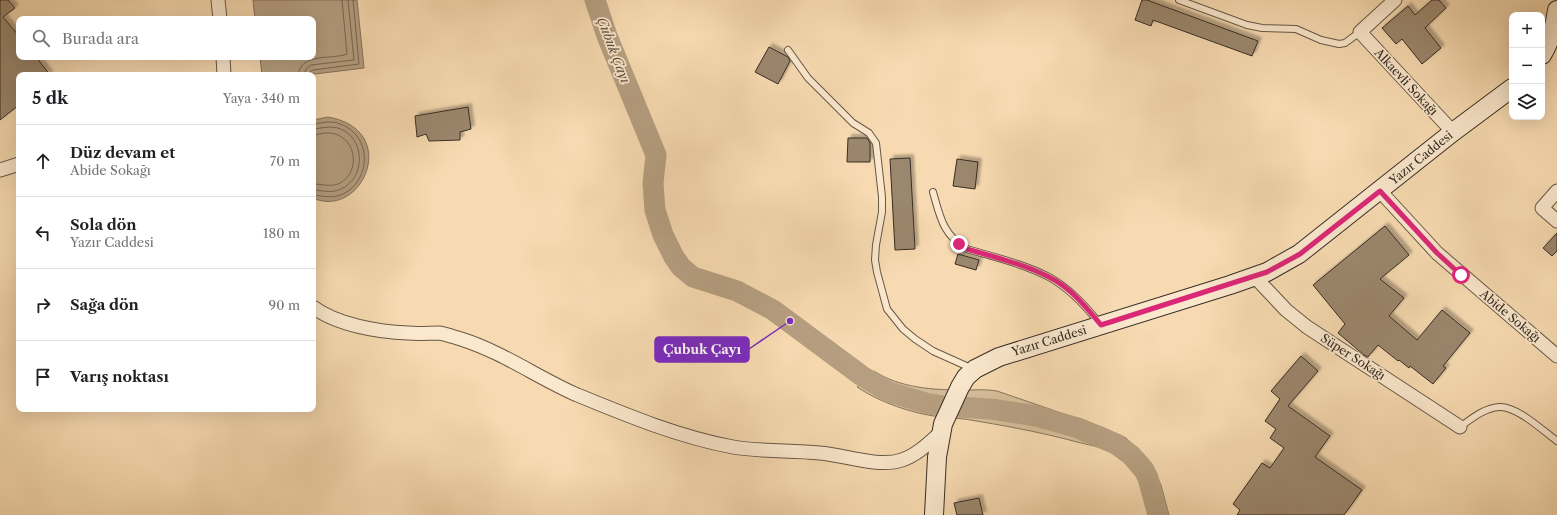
<!DOCTYPE html>
<html lang="tr">
<head>
<meta charset="utf-8">
<style>
	:root { --surface:#fff; --page:#f6f6f6; --text:#202124; --muted:#757577; --line:#e0e0e0 }
	body { margin:0; font-family:"Libre Caslon Text",serif; background:var(--page); color:var(--text) }
	.controls { position:absolute; right:12px; top:12px; display:grid; overflow:hidden; border-radius:8px; box-shadow:0 4px 16px #0002 }
	.controls button { width:36px; height:36px; display:grid; place-items:center; padding:0; border:0; border-bottom:1px solid var(--line); background:var(--surface); color:var(--text); font:20px sans-serif }
	.stop { position:absolute; width:12px; height:12px; margin:-9px; border:3px solid #db2777; border-radius:50%; background:#fff }
	.stop.end { background:#db2777; border-color:#fff; box-shadow:0 1px 4px #0008 }
	.list { margin:0; padding:0; list-style:none }
	h2 { display:flex; justify-content:space-between; align-items:center; height:52px; margin:0; padding:0 16px; font-size:17px }
	h2 small { font-size:13px; font-weight:400; color:var(--muted) }
	.list li { display:grid; grid-template-columns:26px 1fr auto; gap:12px; align-items:center; box-sizing:border-box; height:72px; padding:0 16px; border-top:1px solid var(--line) }
	.list b { display:block; font-size:15px; white-space:nowrap }
	.list p { margin:0; font-size:13px; white-space:nowrap; color:var(--muted) }
	.list em { font-size:13px; font-style:normal; color:var(--muted) }
	.icon { flex:none; width:22px; height:22px; fill:none; stroke:currentColor; stroke-width:2; stroke-linecap:round; stroke-linejoin:round }
	.map { position:relative; flex:none; width:1557px; height:515px; overflow:hidden }
	.search { position:absolute; background:var(--surface); box-shadow:0 4px 16px #0002; left:16px; top:16px; width:300px; height:44px; display:flex; align-items:center; gap:10px; box-sizing:border-box; padding:0 14px; border-radius:8px; color:var(--muted); font-size:15px }
	.panel { position:absolute; background:var(--surface); box-shadow:0 4px 16px #0002; left:16px; top:72px; width:300px; height:340px; border-radius:8px }
	.map>svg:first-child { display:block }
	.green { fill:#d6bd99; stroke:#86755e }
	.water { fill:#b69f81; stroke:#83715c }
	.lines { fill:none; stroke-linecap:round; stroke-linejoin:round }
	.shore { stroke:#766652; stroke-width:1 }
	.river { stroke:#b69f81; stroke-width:21 }
	.building { fill:#9b876d; stroke:#372d24; filter:url(#shadow) }
	.lane-casing { stroke:#675847; stroke-width:8 }
	.street-casing { stroke:#675847; stroke-width:15 }
	.secondary-casing { stroke:#372d24; stroke-width:20 }
	.lane { stroke:#fae7cc; stroke-width:6 }
	.street { stroke:#fae7cc; stroke-width:13 }
	.secondary { stroke:#fae7cc; stroke-width:18 }
	.route { stroke:#db2777; stroke-width:5 }
	.labels { text-anchor:middle; stroke-width:3.5; stroke-linejoin:round; paint-order:stroke }
	.street-label { font-size:12px; fill:#372d24; stroke:#fae7cc }
	.water-label { font-size:13px; font-style:italic; fill:#5d4f40; stroke:#fae7cc }
	.leader { fill:none; stroke:#7b2cbf; stroke-width:1.5 }
	.callout-dot { fill:#7b2cbf; stroke:#fae7cc; stroke-width:1.5 }
	.callout { fill:#7b2cbf; stroke:#7b2cbf; stroke-width:1.5 }
	.callout-label { font-size:13px; text-anchor:middle; font-weight:bold; fill:#fff }
</style>
</head>
<body>
<div class="map">
<svg width="1557" height="515" viewBox="0 0 1557 515">
	<defs>
		<filter id="shadow"><feDropShadow dx="3.5" dy="-3.5" stdDeviation="1" flood-color="#0004"/></filter>
	</defs>
	<rect width="100%" height="100%" fill="#f7dab1"/>
	<filter id="stains"><feTurbulence type="fractalNoise" baseFrequency=".005" numOctaves="4"/><feColorMatrix values="0 0 0 0 .2 0 0 0 0 .09 0 0 0 0 .02 0 0 0 .5 -.17"/></filter>
	<radialGradient id="worn" r=".72"><stop offset=".6" stop-color="#630" stop-opacity="0"/><stop offset="1" stop-color="#630" stop-opacity=".3"/></radialGradient>
	<path class="green" d="M874,371C900,388 933,390 963,390C975,390 986,389 997,391L1102,427L1126,438L1141,452L1153,469L1161,485L1169,515H1153C1148,500 1145,480 1134,467C1120,450 1097,447 1077,442C1040,432 1002,425 964,419C956,418 948,418 940,417C911,413 881,403 857,387Z"/>
	<g class="water">
		<path d="M253,0H357L364,68L307,75H262L260,57H313V19H255Z"/>
		<path d="M328,117C402,130 362,220 313,198V120Z"/>
	</g>
	<g class="lines">
		<g class="shore">
			<path d="M298,75C301,52 332,60 347,54L342,0"/>
			<path d="M304,75L306,69L311,65L354,60L348,0"/>
			<path d="M309,75L310,72L313,70L359,64L353,0"/>
			<path d="M313,124C322,123 331,120 340,124C372,135 372,180 343,194C333,199 323,196 313,195"/>
			<path d="M313,129C322,128 329,126 338,128C366,137 366,178 341,189C331,194 323,190 313,190"/>
			<path d="M313,135C321,134 329,131 338,135C358,144 359,175 338,184C329,187 322,184 313,184"/>
		</g>
		<path class="river" d="M595,0L607,36L656,155L653,183L655,210L663,235L674,257L681,267L693,277L737,291L773,310L862,376L889,392L929,404L942,406L991,409L1036,416L1078,428L1116,444L1131,455L1144,470L1148,478L1158,515"/>
	</g>
	<g class="building">
		<path d="M0,0H8L15,8L3,17L19,36V57H36L50,75H19V105L0,120Z"/>
		<path d="M1142,0H1147L1258,41L1252,56L1153,20L1151,26L1135,20Z"/>
		<path d="M1432,0H1439L1446,8L1425,28L1441,48L1422,64L1402,39L1396,44L1382,28L1408,6L1415,15Z"/>
		<path d="M769,47L788,57L790,61L778,84L755,72Z"/>
		<path d="M468,107L471,129L460,132V140L429,141L426,134L417,137L415,116Z"/>
		<path d="M848,138H867L870,143V162H847Z"/>
		<path d="M910,158L915,249L895,250L890,159Z"/>
		<path d="M957,159L978,162L975,189L953,186Z"/>
		<path d="M1385,226L1409,255L1380,279L1404,298L1389,316L1417,340L1442,310L1470,333L1443,366L1446,368L1433,384L1410,366L1409,368L1399,360L1398,361L1378,345L1368,357L1364,355L1338,333L1345,324L1313,285Z"/>
		<path d="M1557,233V251L1552,256L1543,248Z"/>
		<path d="M958,254L979,260L976,270L955,264Z"/>
		<path d="M1301,356L1318,371L1288,406L1330,436L1315,457L1362,490L1344,515H1237L1240,510L1233,504L1262,463L1270,468L1284,448L1270,438L1276,429L1265,421L1280,399L1271,391Z"/>
		<path d="M979,498L983,515H957L954,503Z"/>
	</g>
	<g class="lines">
		<g class="lane-casing">
			<g id="lane">
				<path d="M1179,0L1247,25L1262,28L1296,29L1321,40L1339,44L1345,43L1360,32"/>
				<path d="M788,50L808,78L853,123L869,133L876,143L882,197V212L876,245L875,260L877,272L887,309L903,329L915,339L933,351L973,369"/>
				<path d="M933,192C940,217 943,235 967,249C994,257 1024,264 1049,277C1069,288 1085,305 1099,323"/>
				<path d="M1460,427C1471,419 1484,408 1499,407C1517,406 1542,430 1557,441"/>
			</g>
		</g>
		<g class="street-casing">
			<g id="street">
				<path d="M218,0L220,19"/>
				<path d="M1395,0L1360,32L1453,132"/>
				<path d="M223,57L224,75"/>
				<path d="M0,170L19,164"/>
				<path d="M1380,191L1437,253L1557,356"/>
				<path d="M1557,191L1542,208L1557,221"/>
				<path d="M1254,276L1286,310L1307,327L1460,427"/>
				<path d="M313,307C337,325 379,332 408,333C418,334 429,333 439,333C446,334 454,337 461,339C502,352 537,377 575,394C626,415 679,437 733,447C762,452 791,450 820,453C845,455 878,468 902,460C917,455 929,443 940,433"/>
			</g>
		</g>
		<g class="secondary-casing">
			<g id="secondary">
				<path d="M1542,55C1551,40 1555,26 1557,10"/>
				<path d="M934,515L937,457L943,424L960,387L966,377L975,369L999,357L1230,285L1267,272L1299,254L1453,132L1512,88"/>
			</g>
		</g>
		<use href="#lane" class="lane"/>
		<use href="#street" class="street"/>
		<use href="#secondary" class="secondary"/>
	</g>
	<g class="lines">
		<path class="route" d="M959,244L967,249C994,257 1024,264 1049,277C1071,288 1086,307 1101,325L1267,272L1300,254L1380,191L1437,253L1461,275"/>
	</g>
	<g class="labels">
		<g class="street-label">
			<text transform="translate(1406 82) rotate(47)" y="4">Alkaevli Sokağı</text>
			<text transform="translate(1421 158) rotate(-39)" y="4">Yazır Caddesi</text>
			<text transform="translate(1510 316) rotate(40)" y="4">Abide Sokağı</text>
			<text transform="translate(1049 341) rotate(-17)" y="4">Yazır Caddesi</text>
			<text transform="translate(1353 357) rotate(33)" y="4">Süper Sokağı</text>
		</g>
		<g class="water-label">
			<text transform="translate(614 50) rotate(69)" y="5">Çubuk Çayı</text>
		</g>
	</g>
	<path class="leader" d="M790 321L749 349"/>
	<circle class="callout-dot" cx="790" cy="321" r="4"/>
	<rect class="callout" x="655" y="337" width="94" height="25" rx="4"/>
	<g class="callout-label">
		<text x="702" y="354">Çubuk Çayı</text>
	</g>
	<rect width="100%" height="100%" filter="url(#stains)"/>
	<rect width="100%" height="100%" fill="url(#worn)"/>
</svg>
<div class="controls">
<button>+</button>
<button>−</button>
<button><svg class="icon" aria-label="layers" viewBox="0 0 24 24"><path d="M12 4l9 5-9 5-9-5zM3 14l9 5 9-5"/></svg></button>
</div>
<div class="stop" style="left:1461px;top:275px"></div>
<div class="stop end" style="left:959px;top:244px"></div>
<div class="search"><svg class="icon" aria-label="search" viewBox="0 0 24 24"><circle cx="10" cy="10" r="6"/><path d="M15 15l6 6"/></svg>Burada ara</div>
<section class="panel">
<h2>5 dk<small>Yaya · 340 m</small></h2>
<ul class="list">
<li><svg class="icon" aria-label="ahead" viewBox="0 0 24 24"><path d="M12 20V5M6 11l6-6 6 6"/></svg><div><b>Düz devam et</b><p>Abide Sokağı</p></div><em>70 m</em></li>
<li><svg class="icon" aria-label="left" viewBox="0 0 24 24"><path d="M17 20v-9H6M10 6l-5 5 5 5"/></svg><div><b>Sola dön</b><p>Yazır Caddesi</p></div><em>180 m</em></li>
<li><svg class="icon" aria-label="right" viewBox="0 0 24 24"><path d="M7 20v-9h11M14 6l5 5-5 5"/></svg><div><b>Sağa dön</b></div><em>90 m</em></li>
<li><svg class="icon" aria-label="arrive" viewBox="0 0 24 24"><path d="M6 21V4h12l-3 4 3 4H6"/></svg><div><b>Varış noktası</b></div></li>
</ul>
</section>
</div>
</body>
</html>
